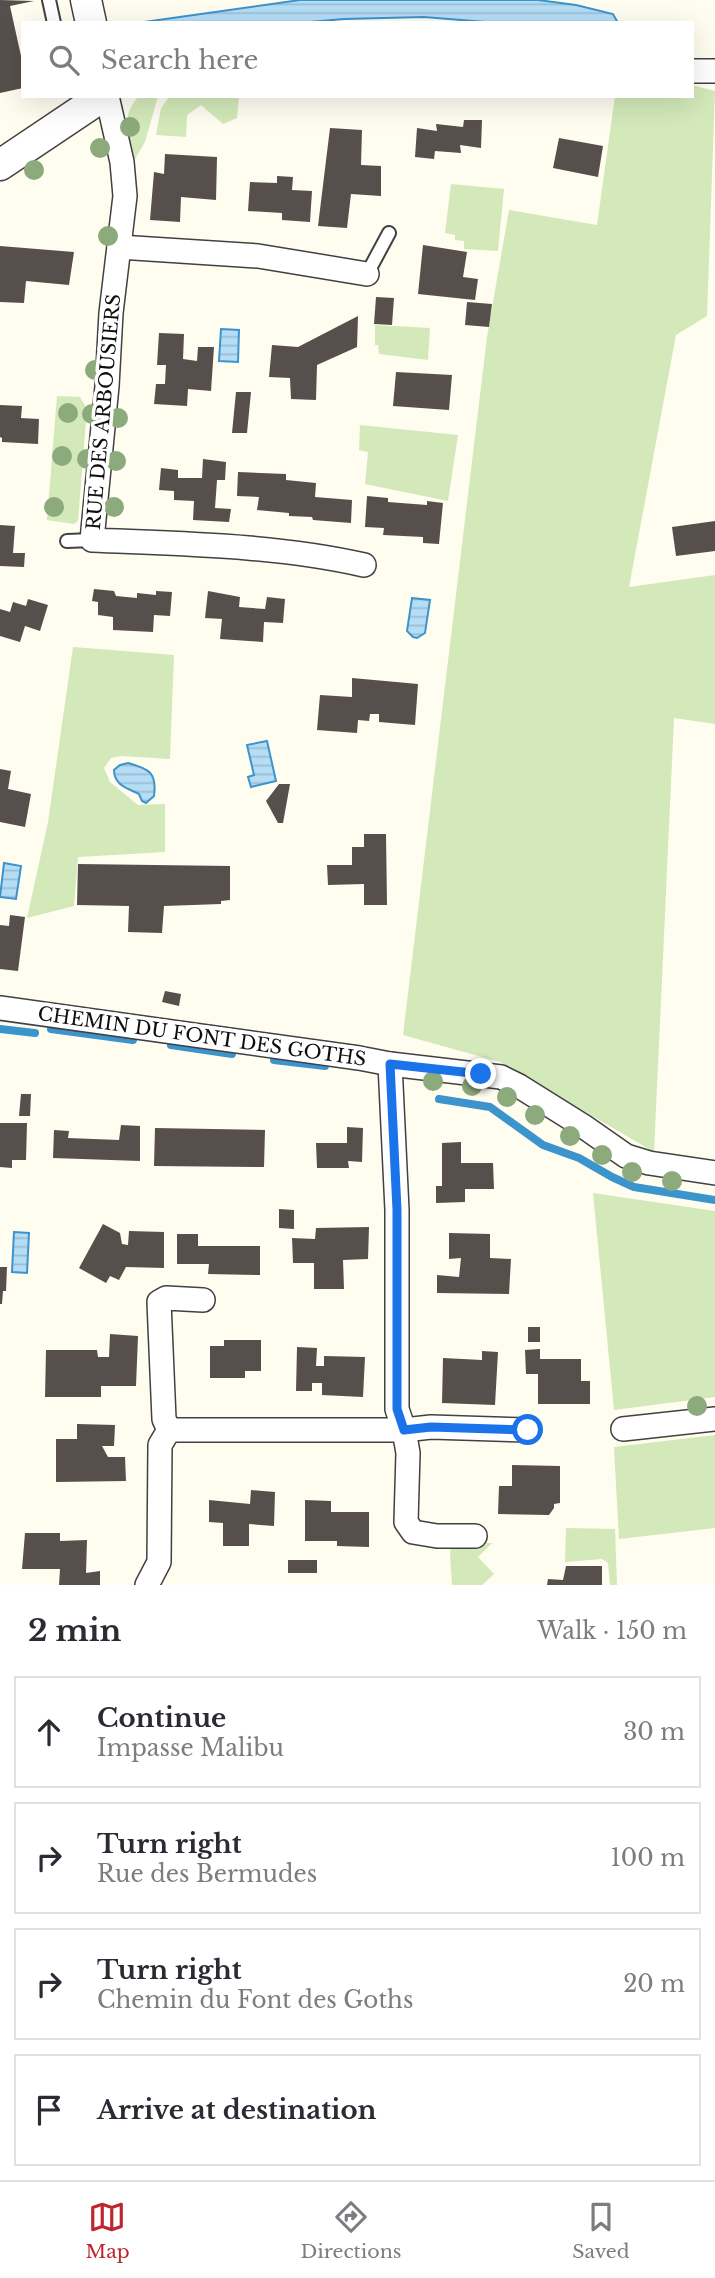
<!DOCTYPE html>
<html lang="en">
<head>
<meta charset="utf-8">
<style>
	:root { --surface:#fff; --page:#f2f2f3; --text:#2b2b33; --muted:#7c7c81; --line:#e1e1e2; --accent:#be262f }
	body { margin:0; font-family:"Libre Baskerville",serif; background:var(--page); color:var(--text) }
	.stop { position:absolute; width:21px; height:21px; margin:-16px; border:5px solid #1a73e8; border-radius:50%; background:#fff }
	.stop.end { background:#1a73e8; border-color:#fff; box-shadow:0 2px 7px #0008 }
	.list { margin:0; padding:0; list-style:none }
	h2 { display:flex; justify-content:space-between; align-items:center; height:91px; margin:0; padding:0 28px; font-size:30px }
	h2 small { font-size:23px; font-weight:400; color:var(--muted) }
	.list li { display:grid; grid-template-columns:46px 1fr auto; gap:21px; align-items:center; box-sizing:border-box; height:112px; margin:0 14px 14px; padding:0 14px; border:2px solid var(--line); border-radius:0px }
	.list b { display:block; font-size:26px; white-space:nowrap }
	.list p { margin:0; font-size:23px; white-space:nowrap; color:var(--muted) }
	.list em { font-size:23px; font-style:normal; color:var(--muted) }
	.icon { flex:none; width:38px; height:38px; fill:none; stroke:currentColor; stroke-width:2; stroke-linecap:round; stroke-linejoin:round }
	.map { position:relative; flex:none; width:715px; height:1585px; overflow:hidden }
	.search { position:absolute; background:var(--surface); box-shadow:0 7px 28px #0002; left:21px; right:21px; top:21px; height:77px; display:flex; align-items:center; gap:18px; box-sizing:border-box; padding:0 24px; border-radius:0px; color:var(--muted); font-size:26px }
	.sheet { height:595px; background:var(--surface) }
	nav { display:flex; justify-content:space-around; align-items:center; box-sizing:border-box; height:98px; border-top:2px solid var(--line); background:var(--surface); font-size:19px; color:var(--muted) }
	nav a { display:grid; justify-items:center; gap:4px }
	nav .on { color:var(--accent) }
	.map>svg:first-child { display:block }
	.grass { fill:#d3e9b9 }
	.water { fill:url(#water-rules); stroke:#3c94cd; stroke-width:2 }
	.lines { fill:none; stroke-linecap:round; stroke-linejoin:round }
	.stream { stroke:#3c94cd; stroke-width:8 }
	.building { fill:#574f4b }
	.service-casing { stroke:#414141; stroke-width:16 }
	.minor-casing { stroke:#414141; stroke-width:26 }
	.tertiary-casing { stroke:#414141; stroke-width:33 }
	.service { stroke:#fff; stroke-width:12 }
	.minor { stroke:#fff; stroke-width:23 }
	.tertiary { stroke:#fff; stroke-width:30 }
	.tree { fill:#8caa7c }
	.route { stroke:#1a73e8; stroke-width:9 }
	.labels { text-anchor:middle; stroke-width:7; stroke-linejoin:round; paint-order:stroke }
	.street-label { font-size:19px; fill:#0e0e0e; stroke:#fff }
</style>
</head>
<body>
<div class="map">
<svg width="715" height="1585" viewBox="0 0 715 1585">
	<defs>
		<pattern id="water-rules" width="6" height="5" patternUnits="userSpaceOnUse" patternTransform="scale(1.75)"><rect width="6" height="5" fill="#b5def6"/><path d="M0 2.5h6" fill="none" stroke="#9abdd2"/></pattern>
	</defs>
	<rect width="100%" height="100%" fill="#fffcf0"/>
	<g class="grass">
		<path d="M692,85L715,91L707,316L676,335L629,587L715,575V724L674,718L654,1152L500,1062L403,1035L487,337L509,210L597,225L615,96H692Z"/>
		<path d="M139,96H158L145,142L135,159C127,136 120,116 139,96Z"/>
		<path d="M170,96H239L237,118L223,124L201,105L187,115L186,137L156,135L161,108Z"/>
		<path d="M451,184L504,189L498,251L464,249V241L455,240V235L445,233Z"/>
		<path d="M375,325L430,328L428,360L379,354L378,345H375Z"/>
		<path d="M57,396L80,397L87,409L78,521L74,524L47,520Z"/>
		<path d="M360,425L458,435L448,501L365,484L368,452L359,450Z"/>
		<path d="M73,647L174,655L170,759L121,756L111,758L104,768L110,782L138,805L165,804V852L78,857L74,906L27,918L48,822Z"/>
		<path d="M593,1193L715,1211V1397L614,1410Z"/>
		<path d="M715,1435V1528L619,1539L614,1447Z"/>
		<path d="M566,1528L615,1529L617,1585H610L608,1563L602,1559L565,1562Z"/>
		<path d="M452,1542L492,1543L478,1557L494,1574L482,1585H452C452,1574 448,1550 452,1542Z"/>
	</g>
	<g class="water">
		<path d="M300,0H538L576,5L613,14L618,23H498L424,17L344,19L298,23H137Z"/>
		<path d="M221,329L239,330L238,362L219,361Z"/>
		<path d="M412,598L430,600L425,633L417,638L413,637L407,631Z"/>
		<path d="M267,741L276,781L251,787L248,777L254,775L247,745Z"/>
		<path d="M128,763C150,769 157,773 154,796L146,803L142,801L139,794C127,788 114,785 114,770L120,765Z"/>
		<path d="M4,863L21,866L16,899L0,897Z"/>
		<path d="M14,1232L29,1233L27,1273L12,1272Z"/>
	</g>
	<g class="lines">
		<g class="stream">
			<path d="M0,1029L35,1033"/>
			<path d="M51,1029L133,1040"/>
			<path d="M171,1045L232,1054"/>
			<path d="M274,1060L325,1066"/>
			<path d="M439,1099L490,1107L543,1145L579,1158L612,1177L634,1187L715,1200"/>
		</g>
	</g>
	<g class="building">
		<path d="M0,0L34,1L10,6L23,65V88L0,93Z"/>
		<path d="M464,120H482L481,148L460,145L461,153L435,151L434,159L415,157L417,128L437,131L436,124L463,127Z"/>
		<path d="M330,128L362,130L361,165L381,166V196L351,194L347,228L318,226Z"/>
		<path d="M559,138L603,146L598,177L553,168Z"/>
		<path d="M165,154L217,157L216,200L181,197L180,222L150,220L154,172L164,174Z"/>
		<path d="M277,176L293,177L292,190L312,191L310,222L282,220V213L248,211L250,182L277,183Z"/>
		<path d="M423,245L467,252L463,277L478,279L475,300L418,294Z"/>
		<path d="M0,246L74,252L69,285L26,281L24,303L0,302Z"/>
		<path d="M376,297L394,298L392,325L374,324Z"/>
		<path d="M467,302L492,304L489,327L465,325Z"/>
		<path d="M358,316L357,347L317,365L316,400L291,399L290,378L269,377L272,345L298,347Z"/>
		<path d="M159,333L184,334L183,359L197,361L198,347H214L211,391L188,389L187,406L154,404L156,384H165L166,365H157Z"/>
		<path d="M396,372L452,375L449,410L393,406Z"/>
		<path d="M236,392H251L247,433H232Z"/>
		<path d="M0,405L22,406L21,418L39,419L38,444L2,442V438L0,437Z"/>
		<path d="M203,459L226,462L225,480H217L215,508L231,509L229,522L193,520L194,501L174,500V491L159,490L161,468L178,470V478H202Z"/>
		<path d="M238,472L286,474V480L316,483L315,497L352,500L351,523L313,520L312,517L289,516V513L257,510L259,497L237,496Z"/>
		<path d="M367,496L388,498V502L427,505V501L443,503L439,544L423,543V537L383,535L384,528L365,527Z"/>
		<path d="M715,521V551L676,556L672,527Z"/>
		<path d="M0,525L15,526L13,553H25L24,567L0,566Z"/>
		<path d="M94,589L114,591L116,596L137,598V593L156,595V591L172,592L170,616L154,615L153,632L113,630V617L98,615V602L92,601Z"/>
		<path d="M208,591L240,597L239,607L265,609L267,597L285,599L283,623L264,622L263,642L220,639L222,619L205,618Z"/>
		<path d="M28,599L48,605L40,631L25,626L20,642L0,636V609L10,612L13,602L26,606Z"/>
		<path d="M352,678L418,684L415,725L379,722V714H370L369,721L358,720L357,733L317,730L320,695L352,697Z"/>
		<path d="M0,769L11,771L8,789L31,794L25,827L0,822Z"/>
		<path d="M279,784H290L283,823H278L266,801Z"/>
		<path d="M364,834H386L387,905H364V884L328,885L327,865H352V847H364Z"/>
		<path d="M78,864L230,866V900L221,901V904L164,906L162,933L128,932L129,906L77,905Z"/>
		<path d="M10,915L25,917L18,971L0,969V925L9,926Z"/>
		<path d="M165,991L181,994L179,1006L162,1002Z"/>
		<path d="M21,1094H31L30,1116H19Z"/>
		<path d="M0,1123H27L26,1160H12V1168L0,1167Z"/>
		<path d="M121,1125L140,1126V1161L53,1158L54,1130L69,1131L68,1138L119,1140Z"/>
		<path d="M347,1127L363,1128L362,1162L348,1161L349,1168H317L316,1143H347Z"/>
		<path d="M155,1128L265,1130L264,1167L154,1166Z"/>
		<path d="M461,1142V1163H493L494,1189H465V1202L436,1203V1186H442V1143Z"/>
		<path d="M279,1209L294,1210V1229L279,1228Z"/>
		<path d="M103,1224L120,1233L122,1244L128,1245L129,1231L164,1232V1268L126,1267L119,1280L110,1276L106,1283L79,1268Z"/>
		<path d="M369,1227L368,1259L343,1260L344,1289H314V1263H293L292,1238L315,1239L316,1228Z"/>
		<path d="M449,1233L490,1234V1258L511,1259L509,1294L437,1293V1275L459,1277L461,1258L449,1259Z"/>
		<path d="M177,1234H198V1246H260V1275L208,1274L209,1264H177Z"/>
		<path d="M0,1267H7L6,1291H3L2,1304H0Z"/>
		<rect x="528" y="1327" width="12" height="15"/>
		<path d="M110,1334L138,1336L136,1386H101V1397H45L46,1350H97L98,1357H109Z"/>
		<path d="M224,1340H261V1371H245V1378H210V1346H224Z"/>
		<path d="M297,1347L317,1348L316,1366H324V1356L365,1357L363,1397L322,1395V1383H312V1391H296Z"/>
		<path d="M540,1349V1359H581V1381H590V1404H538V1374H526L525,1350Z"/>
		<path d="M482,1351L498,1352L495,1405L442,1403L443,1358L482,1360Z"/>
		<path d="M77,1424L115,1425L114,1446H102L108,1457H125L126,1481L56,1482V1439H77Z"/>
		<path d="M512,1465L560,1466V1503L554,1504V1508L549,1515L498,1514L499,1486H512Z"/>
		<path d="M251,1490L275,1492L274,1526L249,1524V1546H223V1523L209,1522V1500L250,1504Z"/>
		<path d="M305,1500L331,1501V1512H369V1547L337,1546V1541H305Z"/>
		<path d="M25,1533H60V1541L87,1540L86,1573L100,1571V1585H59L60,1569H22Z"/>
		<rect x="288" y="1560" width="29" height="13"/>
		<path d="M566,1566H602V1585H547L548,1579L563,1580Z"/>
	</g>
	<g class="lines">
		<g class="service-casing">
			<g id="service">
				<path d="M49,0L54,23"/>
				<path d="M367,274L389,233"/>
				<path d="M67,541L92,540"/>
			</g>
		</g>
		<g class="minor-casing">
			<g id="minor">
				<path d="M692,71H715"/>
				<path d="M107,96L122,162L125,196L111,313L107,386L92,540C183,544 276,545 364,565"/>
				<path d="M119,247L258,256L367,274"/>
				<path d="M0,1008L359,1058L390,1064L501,1077L519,1086L583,1126L626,1156L649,1163L715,1173"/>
				<path d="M623,1429L715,1419"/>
				<path d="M169,1430H404L397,1409V1210L390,1064"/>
				<path d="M169,1430L164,1419L159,1302L166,1298L203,1300"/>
				<path d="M475,1536H437L413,1532L406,1522L408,1453L404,1430L431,1427L528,1430"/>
				<path d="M147,1585L159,1562L160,1445L169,1430"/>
			</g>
		</g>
		<g class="tertiary-casing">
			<g id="tertiary">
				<path d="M86,0L91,23"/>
				<path d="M0,165L103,96"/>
			</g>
		</g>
		<use href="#service" class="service"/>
		<use href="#minor" class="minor"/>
		<use href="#tertiary" class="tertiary"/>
	</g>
	<g class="tree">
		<circle cx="130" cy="127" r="10"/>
		<circle cx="100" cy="148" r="10"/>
		<circle cx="34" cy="170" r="10"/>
		<circle cx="108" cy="236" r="10"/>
		<circle cx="95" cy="370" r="10"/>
		<circle cx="68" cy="413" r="10"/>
		<circle cx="92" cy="414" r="10"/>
		<circle cx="118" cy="418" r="10"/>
		<circle cx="62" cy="456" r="10"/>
		<circle cx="87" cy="459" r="10"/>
		<circle cx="116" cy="461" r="10"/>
		<circle cx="54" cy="507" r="10"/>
		<circle cx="114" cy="507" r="10"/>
		<circle cx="433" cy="1081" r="10"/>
		<circle cx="472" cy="1086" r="10"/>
		<circle cx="507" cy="1097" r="10"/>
		<circle cx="535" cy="1115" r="10"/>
		<circle cx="570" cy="1136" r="10"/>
		<circle cx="602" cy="1155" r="10"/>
		<circle cx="632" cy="1172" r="10"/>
		<circle cx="672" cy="1181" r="10"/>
		<circle cx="697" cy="1406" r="10"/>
	</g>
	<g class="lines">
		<path class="route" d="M481,1074L390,1064L397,1210V1409L404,1430L431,1427L528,1430"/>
	</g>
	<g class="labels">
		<g class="street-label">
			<text transform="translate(103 412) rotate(-85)" y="7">RUE DES ARBOUSIERS</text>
			<text transform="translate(202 1036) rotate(8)" y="7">CHEMIN DU FONT DES GOTHS</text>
		</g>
	</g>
</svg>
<div class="stop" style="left:528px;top:1430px"></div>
<div class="stop end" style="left:481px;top:1074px"></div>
<div class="search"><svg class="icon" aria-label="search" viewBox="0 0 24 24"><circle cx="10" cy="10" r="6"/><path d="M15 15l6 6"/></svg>Search here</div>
</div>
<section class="sheet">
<h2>2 min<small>Walk · 150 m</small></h2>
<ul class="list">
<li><svg class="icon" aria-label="ahead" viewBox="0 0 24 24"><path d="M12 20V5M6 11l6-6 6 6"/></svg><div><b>Continue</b><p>Impasse Malibu</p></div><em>30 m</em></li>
<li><svg class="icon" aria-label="right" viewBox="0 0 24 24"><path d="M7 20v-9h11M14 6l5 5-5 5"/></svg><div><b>Turn right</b><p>Rue des Bermudes</p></div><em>100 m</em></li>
<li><svg class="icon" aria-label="right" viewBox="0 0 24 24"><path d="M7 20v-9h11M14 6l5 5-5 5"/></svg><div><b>Turn right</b><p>Chemin du Font des Goths</p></div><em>20 m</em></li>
<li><svg class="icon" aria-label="arrive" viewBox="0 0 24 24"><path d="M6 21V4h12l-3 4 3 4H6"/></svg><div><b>Arrive at destination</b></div></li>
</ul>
</section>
<nav>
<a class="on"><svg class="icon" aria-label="map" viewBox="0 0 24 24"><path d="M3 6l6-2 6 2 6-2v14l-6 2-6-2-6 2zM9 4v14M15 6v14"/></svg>Map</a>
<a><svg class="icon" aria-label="directions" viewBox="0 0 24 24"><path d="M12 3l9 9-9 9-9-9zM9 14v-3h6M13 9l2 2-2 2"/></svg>Directions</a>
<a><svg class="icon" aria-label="saved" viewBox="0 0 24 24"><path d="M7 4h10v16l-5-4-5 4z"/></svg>Saved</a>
</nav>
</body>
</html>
